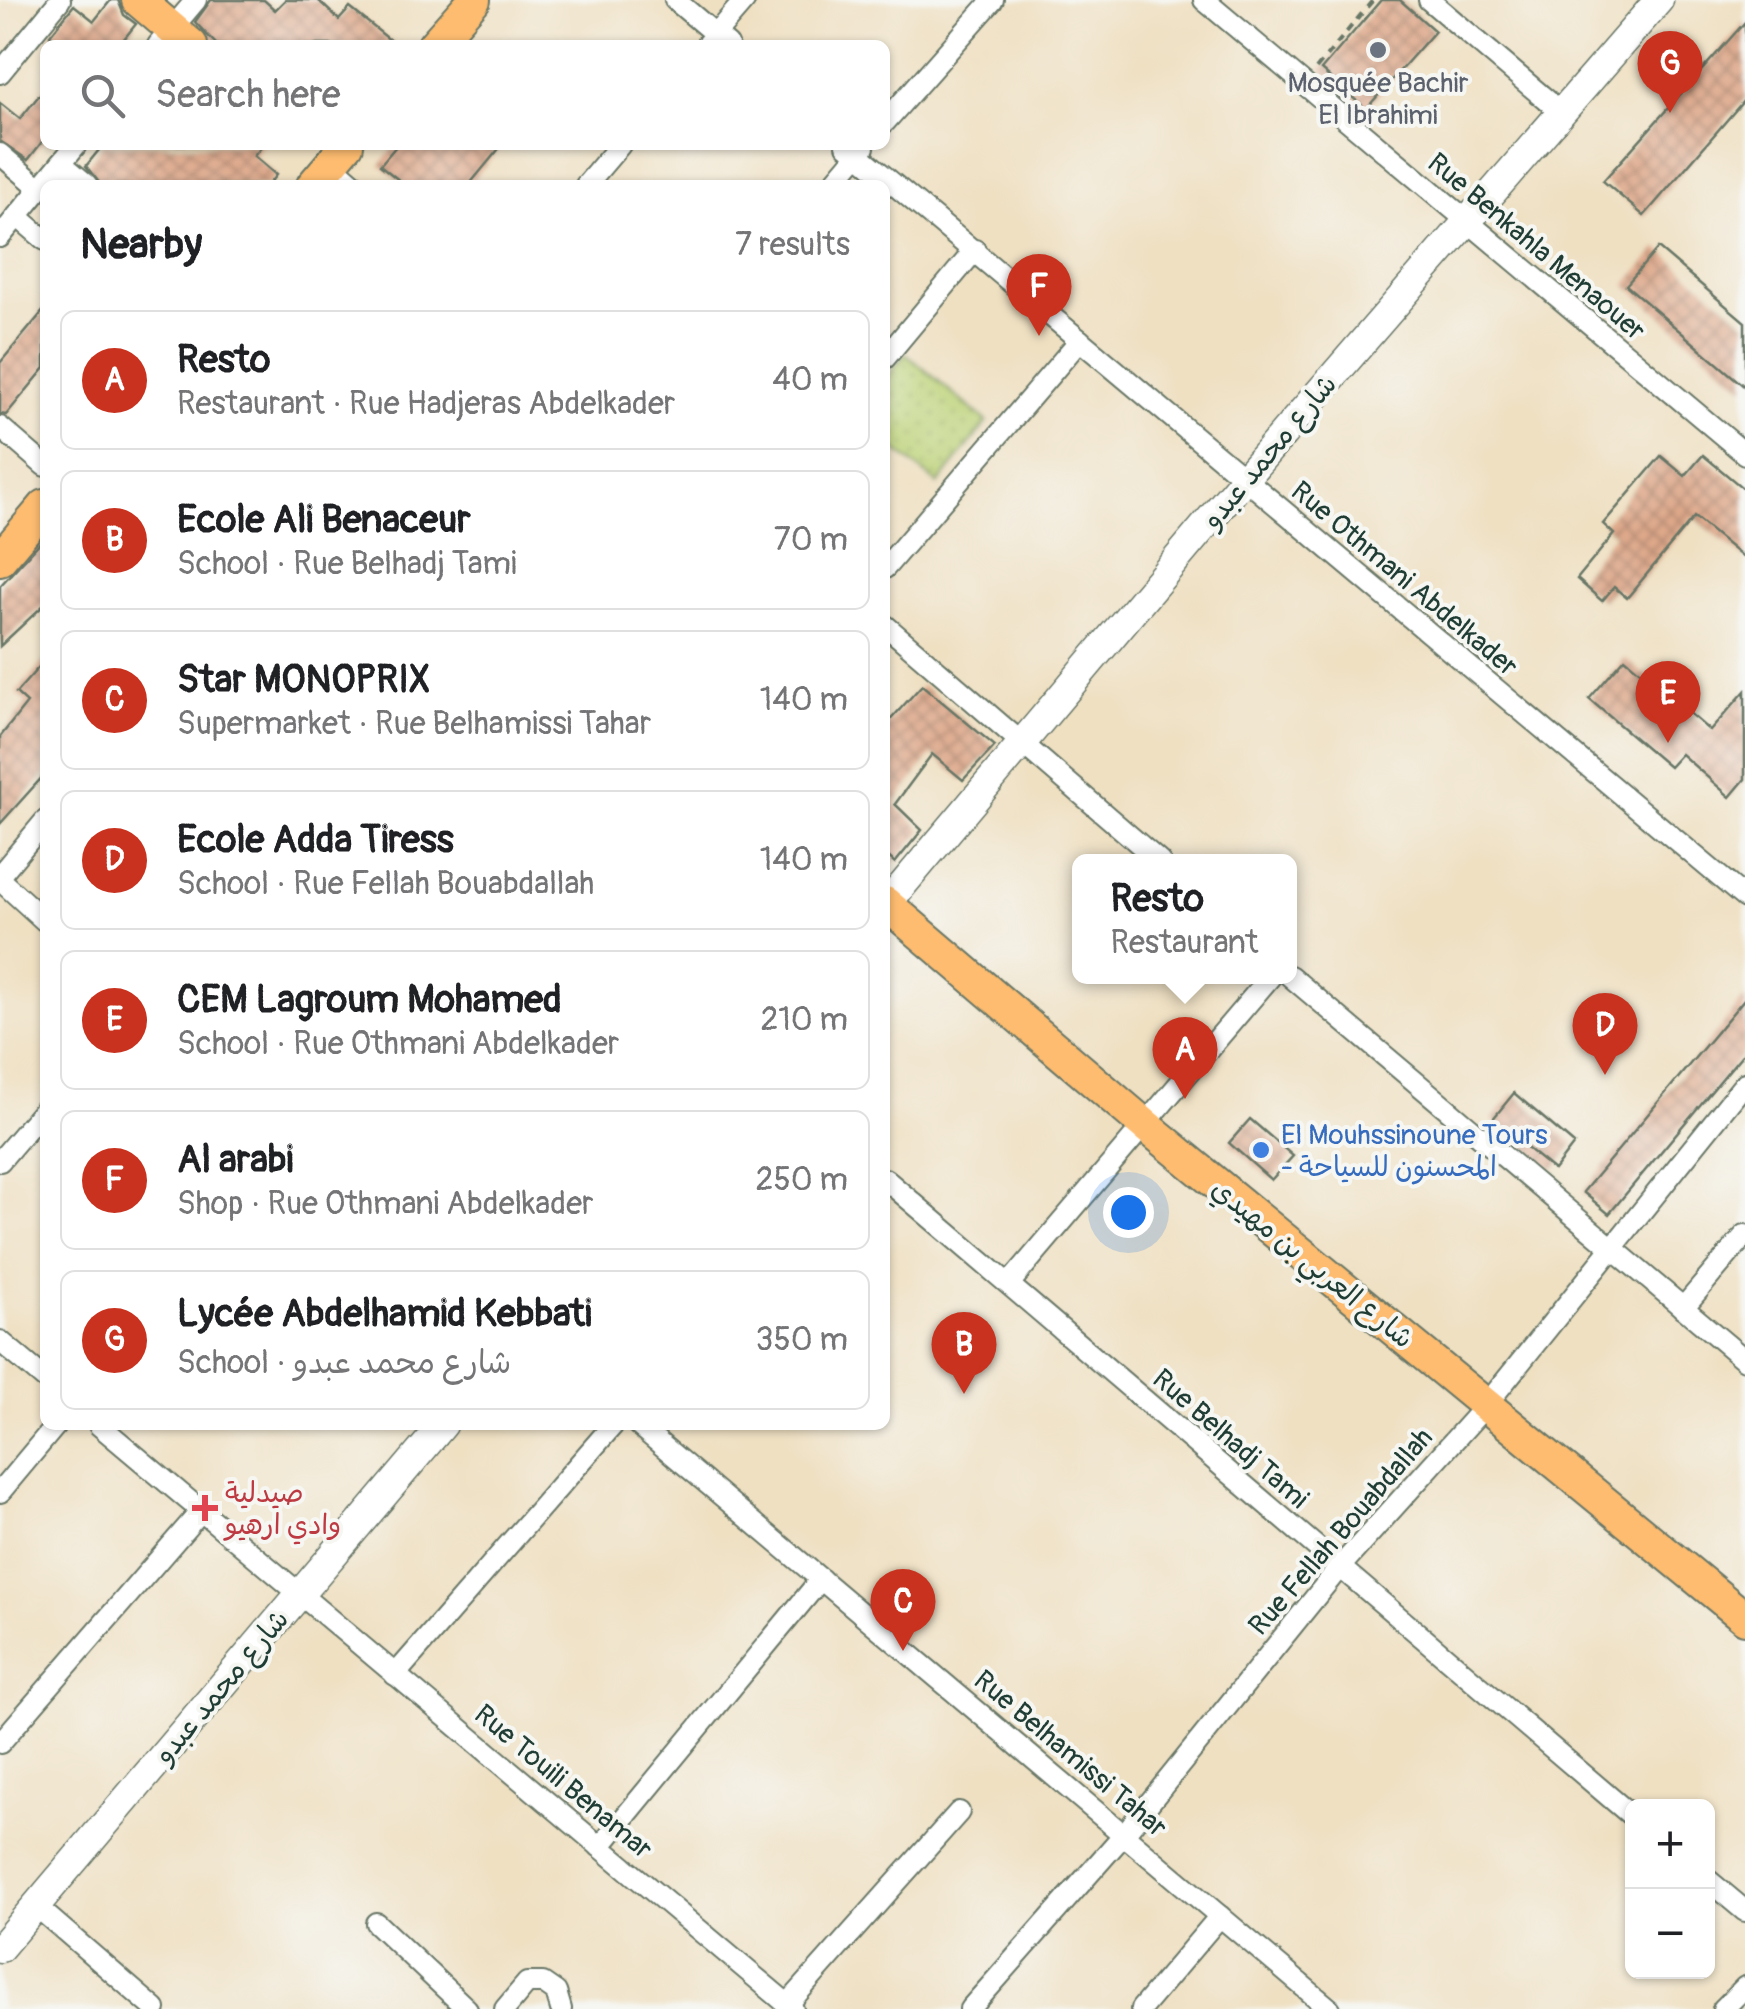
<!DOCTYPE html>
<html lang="en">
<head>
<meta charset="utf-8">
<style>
	:root { --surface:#fff; --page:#f2f2f2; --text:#202124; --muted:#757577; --line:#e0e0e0; --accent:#c8321e }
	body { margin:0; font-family:Pangolin,"Playpen Sans Arabic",sans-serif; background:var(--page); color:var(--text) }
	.controls { position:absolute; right:30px; bottom:30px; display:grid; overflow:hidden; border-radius:15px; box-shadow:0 2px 8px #0004 }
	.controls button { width:90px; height:90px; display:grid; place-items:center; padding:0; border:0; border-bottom:2px solid var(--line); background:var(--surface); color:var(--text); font:50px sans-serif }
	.you { position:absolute; left:1128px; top:1212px; width:35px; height:35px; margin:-25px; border:8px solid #fff; border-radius:50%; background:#1a73e8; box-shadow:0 0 0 15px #1a73e833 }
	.badge { display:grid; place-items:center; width:65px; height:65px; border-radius:50%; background:var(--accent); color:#fff; font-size:32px; font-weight:700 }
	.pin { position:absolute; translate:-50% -82px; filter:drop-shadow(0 2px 5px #0008) }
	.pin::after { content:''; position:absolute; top:52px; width:35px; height:30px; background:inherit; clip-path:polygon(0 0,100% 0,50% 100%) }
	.popup { position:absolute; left:1072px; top:854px; width:225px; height:130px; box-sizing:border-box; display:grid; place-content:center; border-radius:15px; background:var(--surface); filter:drop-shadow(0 2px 8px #0005); font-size:32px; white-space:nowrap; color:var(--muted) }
	.popup b { font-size:38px; color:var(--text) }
	.popup::after { content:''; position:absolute; left:50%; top:100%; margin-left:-20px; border:20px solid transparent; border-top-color:var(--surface) }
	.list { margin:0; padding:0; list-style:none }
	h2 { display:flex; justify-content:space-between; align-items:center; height:130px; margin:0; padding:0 40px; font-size:42px }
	h2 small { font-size:32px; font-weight:400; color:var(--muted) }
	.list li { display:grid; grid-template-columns:65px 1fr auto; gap:30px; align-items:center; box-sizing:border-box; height:140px; margin:0 20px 20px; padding:0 20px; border:2px solid var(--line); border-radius:15px }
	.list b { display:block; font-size:38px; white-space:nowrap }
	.list p { margin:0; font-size:32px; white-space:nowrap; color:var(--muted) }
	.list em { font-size:32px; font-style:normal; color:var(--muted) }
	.icon { flex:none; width:55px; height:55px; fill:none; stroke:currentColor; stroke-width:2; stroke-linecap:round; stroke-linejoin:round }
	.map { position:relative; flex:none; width:1745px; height:2009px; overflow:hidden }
	.search { position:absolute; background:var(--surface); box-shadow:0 2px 8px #0004; left:40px; top:40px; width:850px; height:110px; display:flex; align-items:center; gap:25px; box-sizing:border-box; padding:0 35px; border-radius:15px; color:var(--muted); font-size:38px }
	.panel { position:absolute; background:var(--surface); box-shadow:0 2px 8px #0004; left:40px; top:180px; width:850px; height:1250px; border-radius:15px }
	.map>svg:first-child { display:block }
	.park { fill:url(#park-dots); stroke:#6e8855; stroke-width:2.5 }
	.building { fill:url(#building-cross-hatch) }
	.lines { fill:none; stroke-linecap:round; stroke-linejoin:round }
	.minor-casing { stroke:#687666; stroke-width:24 }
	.tertiary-casing { stroke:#687666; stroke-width:31 }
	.primary-casing { stroke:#687666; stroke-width:36 }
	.path { stroke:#687666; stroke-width:4; stroke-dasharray:8 8; stroke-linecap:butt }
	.minor { stroke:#fff; stroke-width:20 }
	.tertiary { stroke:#fff; stroke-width:28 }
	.primary { stroke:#fdbc6f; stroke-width:32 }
	.worship-dot { fill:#6b7280; stroke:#f6f6f2; stroke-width:4 }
	.shop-dot { fill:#3f7fe0; stroke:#f6f6f2; stroke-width:4 }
	.health-dot { fill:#e0444e; stroke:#f6f6f2; stroke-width:4 }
	.labels { text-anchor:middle; stroke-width:8; stroke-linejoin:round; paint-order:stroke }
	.worship-label { font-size:28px; fill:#5b616d; stroke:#f6f6f2 }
	.street-label { font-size:28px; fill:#1f3d34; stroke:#f6f6f2 }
	.shop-label { font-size:28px; fill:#366cbe; stroke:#f6f6f2; text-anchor:start }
	.health-label { font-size:28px; fill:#be3a42; stroke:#f6f6f2; text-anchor:start }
</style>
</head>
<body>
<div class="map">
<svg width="1745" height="2009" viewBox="0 0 1745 2009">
	<defs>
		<pattern id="park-dots" width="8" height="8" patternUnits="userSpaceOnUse" patternTransform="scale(2.5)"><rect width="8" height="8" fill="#bcd276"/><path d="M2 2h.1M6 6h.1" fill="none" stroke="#a1b567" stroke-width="1.8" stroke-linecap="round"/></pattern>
		<pattern id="building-cross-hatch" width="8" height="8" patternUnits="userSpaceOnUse" patternTransform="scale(2.5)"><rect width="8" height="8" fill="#dea88a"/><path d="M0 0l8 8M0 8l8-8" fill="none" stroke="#b38a72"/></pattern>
	</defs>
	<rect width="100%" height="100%" fill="#f6f6f2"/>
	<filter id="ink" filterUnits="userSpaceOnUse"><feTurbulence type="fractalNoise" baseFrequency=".01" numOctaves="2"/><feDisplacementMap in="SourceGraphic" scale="20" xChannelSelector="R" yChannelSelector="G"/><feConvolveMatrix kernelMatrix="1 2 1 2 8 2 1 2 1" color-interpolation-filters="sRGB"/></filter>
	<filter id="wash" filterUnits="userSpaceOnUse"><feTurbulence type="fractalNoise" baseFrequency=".0048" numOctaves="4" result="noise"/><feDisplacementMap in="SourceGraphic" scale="40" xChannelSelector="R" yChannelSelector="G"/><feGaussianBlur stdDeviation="2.25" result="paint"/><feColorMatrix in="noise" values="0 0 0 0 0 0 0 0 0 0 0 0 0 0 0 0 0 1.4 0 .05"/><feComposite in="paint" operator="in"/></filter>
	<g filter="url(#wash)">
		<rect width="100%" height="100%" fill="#efe0c2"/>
		<path class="park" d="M906,354L987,422L938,484L885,441V379Z"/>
		<g id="blocks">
			<g class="building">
				<path d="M111,0H118L124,15L136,24L119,45H63L50,35L74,5L94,21Z"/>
				<path d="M211,0H264L275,10L285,0H318L339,20L350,8L396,45H217L195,22Z"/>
				<path d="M1381,0H1400L1435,31L1366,109L1321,70Z"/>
				<path d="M1745,22V99L1644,216L1603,181Z"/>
				<path d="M45,88V138L28,160L0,141V103L20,119Z"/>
				<path d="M103,145H263L254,156L276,175L268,185H101L86,166Z"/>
				<path d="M397,145H502L469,185H405L380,165Z"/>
				<path d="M1658,248L1745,322V387L1626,285Z"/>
				<path d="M45,309V368L6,415L0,414V363Z"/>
				<path d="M1703,455L1745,490V559L1694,517L1627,598L1614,587L1602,601L1577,579L1614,534L1603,524L1661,456L1685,476Z"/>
				<path d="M45,537V604L0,646V586Z"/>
				<path d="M1625,658L1710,731L1745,691V779L1730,797L1681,754L1669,767L1589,699Z"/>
				<path d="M45,660V774L0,824V737L27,703L16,693Z"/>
				<path d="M922,685L995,746L963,780L932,754L895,804L922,830L895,863L885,854V726Z"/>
				<path d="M1745,998V1051L1609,1214L1583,1192Z"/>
				<path d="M1514,1093L1574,1144L1554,1170L1492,1120Z"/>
				<path d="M1250,1119L1293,1156L1271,1180L1229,1143Z"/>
			</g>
		</g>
	</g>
	<g filter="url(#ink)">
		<use href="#blocks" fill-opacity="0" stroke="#687666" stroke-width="2.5"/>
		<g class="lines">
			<g class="minor-casing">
				<g id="minor">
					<path d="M675,0L728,45"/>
					<path d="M1204,0L1745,454"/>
					<path d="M1429,0L1562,113"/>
					<path d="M158,45L196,0"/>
					<path d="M706,45L745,0"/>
					<path d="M0,73L60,0"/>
					<path d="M885,122L993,0"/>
					<path d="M847,145L1745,898"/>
					<path d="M0,154L40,188"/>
					<path d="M61,163L87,185"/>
					<path d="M331,164L355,185"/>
					<path d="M586,185L620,145"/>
					<path d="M832,185L864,147"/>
					<path d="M17,216L45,240"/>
					<path d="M0,237L76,145"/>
					<path d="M885,358L975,250"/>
					<path d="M0,427L45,466"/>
					<path d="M885,568L1080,340"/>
					<path d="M885,625L1160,862"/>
					<path d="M0,875L45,821"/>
					<path d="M0,880L45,921"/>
					<path d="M1290,976L1745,1360"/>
					<path d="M0,1161L45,1108"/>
					<path d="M885,1179L1632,1816"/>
					<path d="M1009,1284L1271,976"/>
					<path d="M1683,1308L1745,1235"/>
					<path d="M0,1341L45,1379"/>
					<path d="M99,1425L793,2009"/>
					<path d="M638,1425L1330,2009"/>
					<path d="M0,1492L56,1425"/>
					<path d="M395,1675L613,1425"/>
					<path d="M0,1743L201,1511"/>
					<path d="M600,1847L821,1579"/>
					<path d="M1708,1880L1745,1911"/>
					<path d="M36,1906L155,2009"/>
					<path d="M376,1923L467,2009"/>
					<path d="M788,2004L959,1812"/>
					<path d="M505,2009L527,1983H543L556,1992L561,2009"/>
					<path d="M970,2009L1125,1833L1339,1568L1486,1405L1745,1083"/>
					<path d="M1141,2009L1220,1916"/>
					<path d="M1723,2009L1745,1987"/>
				</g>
			</g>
			<g class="tertiary-casing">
				<g id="tertiary">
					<path d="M885,906L1244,479L1659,0"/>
					<path d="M0,1948L443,1425"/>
				</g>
			</g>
			<g class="primary-casing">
				<g id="primary">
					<path d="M138,0L191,45"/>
					<path d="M434,45L474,0"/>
					<path d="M313,185L347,145"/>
					<path d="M0,559L45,506"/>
					<path d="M885,903L1145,1125L1745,1618"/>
				</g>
			</g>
			<path class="path" d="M1316,69L1373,0"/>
			<use href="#minor" class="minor"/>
			<use href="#tertiary" class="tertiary"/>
			<use href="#primary" class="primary"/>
		</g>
	</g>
	<circle class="worship-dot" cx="1378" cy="50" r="10"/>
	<circle class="shop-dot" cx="1261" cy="1150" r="10"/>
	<path class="health-dot" d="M200 1493h10v10h10v10h-10v10h-10v-10h-10v-10h10z"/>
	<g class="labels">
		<g class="worship-label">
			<text x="1378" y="92">Mosquée Bachir<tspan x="1378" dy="32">El Ibrahimi</tspan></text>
		</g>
		<g class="street-label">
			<text transform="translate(1537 246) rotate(40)" y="10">Rue Benkahla Menaouer</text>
			<text transform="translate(1269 451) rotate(-50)" y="10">شارع محمد عبدو</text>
			<text transform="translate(1405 578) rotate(40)" y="10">Rue Othmani Abdelkader</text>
			<text transform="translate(1313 1263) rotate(39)" y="10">شارع العربي بن مهيدي</text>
			<text transform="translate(1231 1438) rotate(41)" y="10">Rue Belhadj Tami</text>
			<text transform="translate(1340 1531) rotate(-49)" y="10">Rue Fellah Bouabdallah</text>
			<text transform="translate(221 1686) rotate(-50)" y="10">شارع محمد عبدو</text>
			<text transform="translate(1071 1753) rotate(40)" y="10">Rue Belhamissi Tahar</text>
			<text transform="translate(564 1781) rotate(40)" y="10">Rue Touili Benamar</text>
		</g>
		<g class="shop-label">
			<text x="1281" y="1144">El Mouhssinoune Tours<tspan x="1281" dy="32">- المحسنون للسياحة</tspan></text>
		</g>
		<g class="health-label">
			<text x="225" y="1502">صيدلية<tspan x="225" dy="32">وادي ارهيو</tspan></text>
		</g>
	</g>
</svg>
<div class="controls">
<button>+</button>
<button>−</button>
</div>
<div class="you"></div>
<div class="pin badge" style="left:1185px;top:1099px">A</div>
<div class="popup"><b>Resto</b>Restaurant</div>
<div class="pin badge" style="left:964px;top:1394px">B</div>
<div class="pin badge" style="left:903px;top:1651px">C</div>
<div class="pin badge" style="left:1605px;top:1075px">D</div>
<div class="pin badge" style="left:1668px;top:743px">E</div>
<div class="pin badge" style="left:1039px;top:336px">F</div>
<div class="pin badge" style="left:1670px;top:113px">G</div>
<div class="search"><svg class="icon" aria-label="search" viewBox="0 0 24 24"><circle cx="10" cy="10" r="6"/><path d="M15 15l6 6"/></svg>Search here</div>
<section class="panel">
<h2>Nearby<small>7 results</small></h2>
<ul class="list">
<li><span class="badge">A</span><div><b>Resto</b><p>Restaurant · Rue Hadjeras Abdelkader</p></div><em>40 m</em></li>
<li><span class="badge">B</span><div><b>Ecole Ali Benaceur</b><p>School · Rue Belhadj Tami</p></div><em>70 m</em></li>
<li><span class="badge">C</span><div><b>Star MONOPRIX</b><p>Supermarket · Rue Belhamissi Tahar</p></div><em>140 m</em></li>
<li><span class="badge">D</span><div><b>Ecole Adda Tiress</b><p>School · Rue Fellah Bouabdallah</p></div><em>140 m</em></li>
<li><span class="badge">E</span><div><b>CEM Lagroum Mohamed</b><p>School · Rue Othmani Abdelkader</p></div><em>210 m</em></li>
<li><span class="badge">F</span><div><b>Al arabi</b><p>Shop · Rue Othmani Abdelkader</p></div><em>250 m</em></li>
<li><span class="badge">G</span><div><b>Lycée Abdelhamid Kebbati</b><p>School · شارع محمد عبدو</p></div><em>350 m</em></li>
</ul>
</section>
</div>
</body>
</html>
